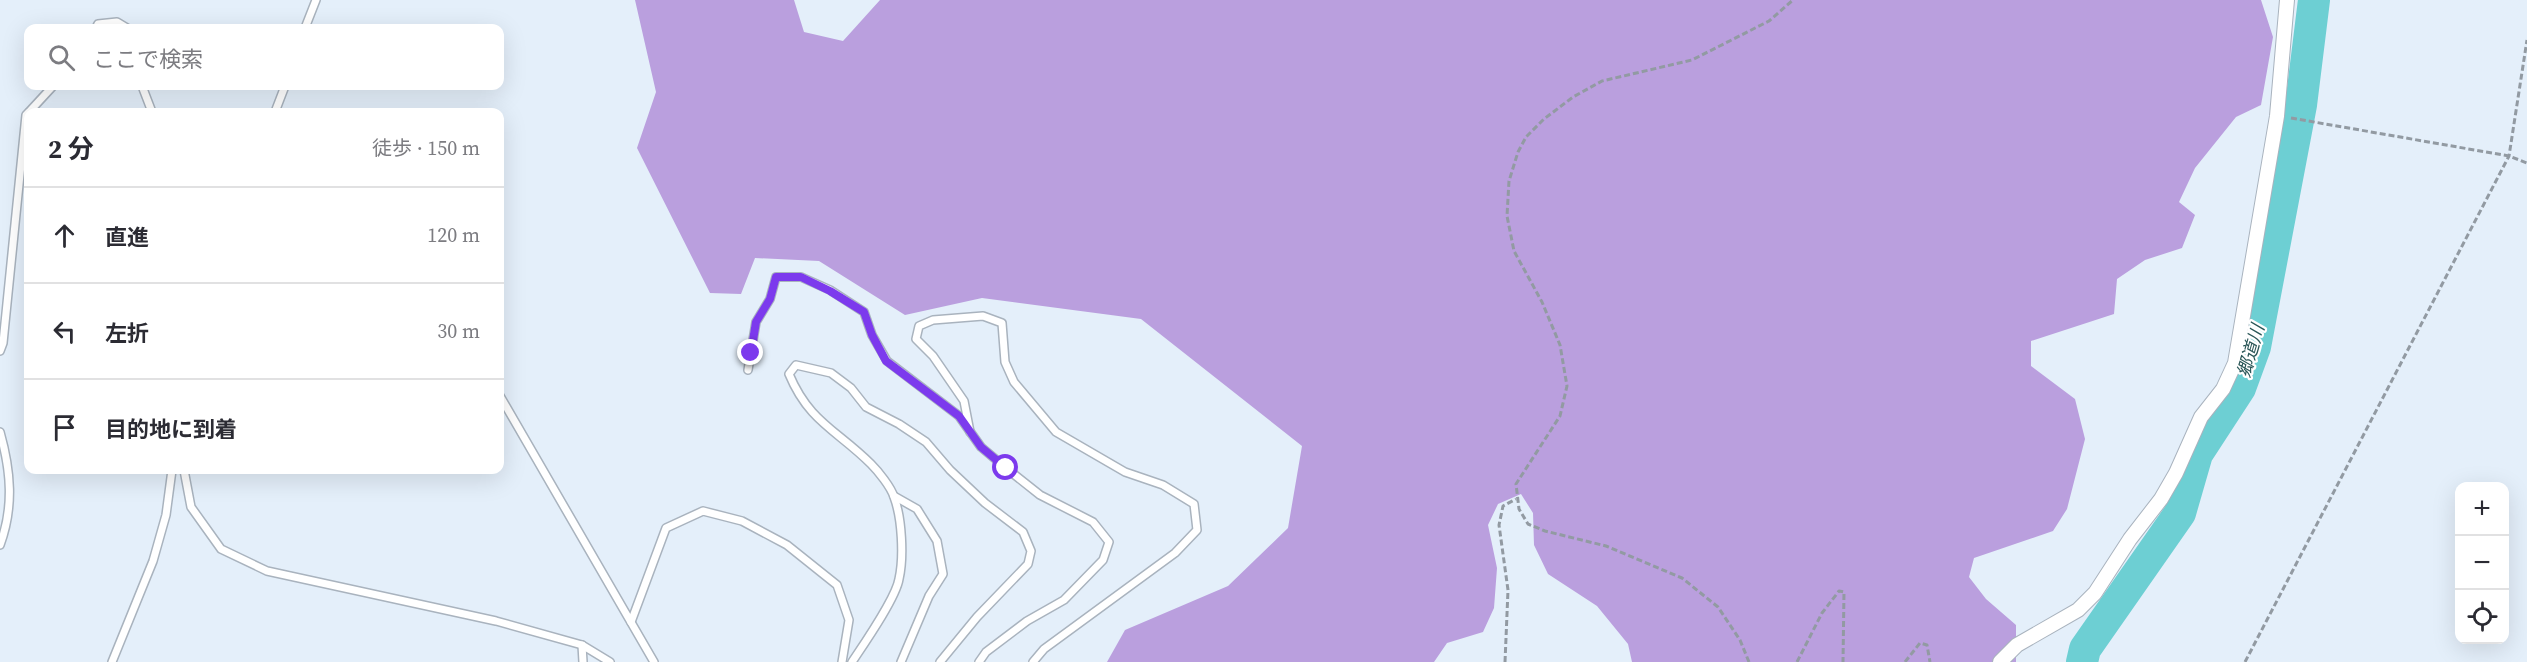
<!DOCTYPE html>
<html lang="ja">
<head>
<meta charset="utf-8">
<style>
	:root { --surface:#fff; --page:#f7f7f7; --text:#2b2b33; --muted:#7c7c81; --line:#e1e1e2 }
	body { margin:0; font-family:"Source Serif 4","Noto Sans JP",serif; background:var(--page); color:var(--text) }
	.controls { position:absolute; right:18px; bottom:18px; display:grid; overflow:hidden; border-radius:12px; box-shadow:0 6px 24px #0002 }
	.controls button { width:54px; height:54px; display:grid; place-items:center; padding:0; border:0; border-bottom:2px solid var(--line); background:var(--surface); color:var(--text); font:30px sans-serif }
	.stop { position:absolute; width:18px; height:18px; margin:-14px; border:4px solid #7c3aed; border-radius:50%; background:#fff }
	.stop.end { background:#7c3aed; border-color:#fff; box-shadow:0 2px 6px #0008 }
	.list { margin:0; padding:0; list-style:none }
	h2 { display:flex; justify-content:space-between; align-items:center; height:78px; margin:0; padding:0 24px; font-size:26px }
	h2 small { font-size:20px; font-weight:400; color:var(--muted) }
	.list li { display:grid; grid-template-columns:39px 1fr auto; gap:18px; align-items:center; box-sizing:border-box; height:96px; padding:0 24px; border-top:2px solid var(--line) }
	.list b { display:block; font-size:22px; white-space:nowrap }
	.list em { font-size:20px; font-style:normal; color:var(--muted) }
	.icon { flex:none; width:33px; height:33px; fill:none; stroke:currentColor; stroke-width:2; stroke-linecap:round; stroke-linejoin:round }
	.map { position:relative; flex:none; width:2527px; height:662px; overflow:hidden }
	.search { position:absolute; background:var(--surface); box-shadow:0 6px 24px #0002; left:24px; top:24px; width:480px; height:66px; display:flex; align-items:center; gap:15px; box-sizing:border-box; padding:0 21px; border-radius:12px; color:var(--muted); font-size:22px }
	.panel { position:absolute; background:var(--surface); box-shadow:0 6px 24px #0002; left:24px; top:108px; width:480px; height:366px; border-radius:12px }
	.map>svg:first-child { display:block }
	.forest { fill:#ba9fde }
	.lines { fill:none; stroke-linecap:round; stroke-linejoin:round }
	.river { stroke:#6dcfd3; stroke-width:32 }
	.lane-casing { stroke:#a9b3be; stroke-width:10 }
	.street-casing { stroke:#a9b3be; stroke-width:16 }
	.path { stroke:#929aa2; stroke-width:3; stroke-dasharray:6 3; stroke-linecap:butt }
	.lane { stroke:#fff; stroke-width:7 }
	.street { stroke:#fff; stroke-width:14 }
	.route { stroke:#7c3aed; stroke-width:8 }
	.labels { text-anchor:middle; stroke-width:4.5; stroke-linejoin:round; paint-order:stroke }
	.water-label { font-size:18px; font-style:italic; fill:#295657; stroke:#fff }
</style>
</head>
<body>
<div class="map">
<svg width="2527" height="662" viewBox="0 0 2527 662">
	<rect width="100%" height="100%" fill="#e4effa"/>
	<path class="forest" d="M635,0H794L804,32L843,41L880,0H2261L2273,37L2261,105L2236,117L2195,168L2179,202L2195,215L2182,248L2145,260L2117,279L2114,314L2031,341V366L2075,399L2085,439L2067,509L2053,531L1974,558L1969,577L1986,599L2016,625V662H1632L1628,644L1597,606L1548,574L1534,545L1533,513L1521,494L1498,504L1488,525L1497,568L1494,608L1483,632L1447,643L1434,662H1107L1125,630L1228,586L1288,528L1302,446L1141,319L982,298L905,315L819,261L755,258L741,294L710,293L637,148L656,92Z"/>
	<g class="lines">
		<path class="river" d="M2082,662L2085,649L2180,513L2197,454L2240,388L2255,347L2301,105L2314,0"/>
		<g class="lane-casing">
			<g id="lane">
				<path d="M96,28L98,24L117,22L127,28"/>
				<path d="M305,28L316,0"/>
				<path d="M142,86L152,112"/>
				<path d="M29,112L53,86"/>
				<path d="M275,112L285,86"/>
				<path d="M0,351L3,343L26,115L28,113"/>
				<path d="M748,370L756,322L770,299L776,277H801L830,290L864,312L872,335L887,361L959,416L981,447L1006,468L1040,495L1093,522L1109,542L1103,560L1064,600L1027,621L986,652L979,662"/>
				<path d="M500,396L654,662"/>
				<path d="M0,432C11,471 14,507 0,545"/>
				<path d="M970,432L964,401L933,356L916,339L919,326L933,320L983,316L1002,323L1005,362L1014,382L1056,432L1125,472L1163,485L1194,504L1197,530L1175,553L1044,649L1033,662"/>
				<path d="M184,470L191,507L221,549L267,571L496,621L582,645L610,662"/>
				<path d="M894,496L917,509L937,541L943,574L929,596L901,662"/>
				<path d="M631,622L666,528L703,511L742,521L787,545L837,585L849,620L842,662"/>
				<path d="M582,645L583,662"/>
				<path d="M112,662L153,561L166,515L172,470"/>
				<path d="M852,662C864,644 896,598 899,579C904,557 902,518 894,497C891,487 878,471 871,464C837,430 809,422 789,374L796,365L831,373L851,388L866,407L899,424L926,442L950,470L985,503L1023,532L1031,551L1028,564L977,617L940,662"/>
			</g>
		</g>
		<g class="street-casing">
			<path id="street" d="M2000,662L2017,645L2078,610L2095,593L2130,539L2161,499L2176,473L2201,417L2223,389L2235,363L2277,116L2287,0"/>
		</g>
		<g class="path">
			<path d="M2291,118L2509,156L2527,163"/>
			<path d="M1505,662L1508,590L1499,525L1503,506L1516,499"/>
			<path d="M1749,662L1740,640L1718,607L1682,578L1606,546L1545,531L1528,524L1519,509L1516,484L1560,416L1567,386L1560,345L1542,302L1514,251L1507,216L1509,181L1518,152L1526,137L1544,119L1573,97L1602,81L1692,60L1769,21L1793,0"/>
			<path d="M1797,662L1822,613L1839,591L1844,592L1843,662"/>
			<path d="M1905,662L1920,643L1927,645L1930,662"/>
			<path d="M2245,662L2509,156L2527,40"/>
		</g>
		<use href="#lane" class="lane"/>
		<use href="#street" class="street"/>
	</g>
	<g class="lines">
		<path class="route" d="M751,353L756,322L770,299L776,277H801L830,291L864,312L872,335L886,361L959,416L981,447L1006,468"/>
	</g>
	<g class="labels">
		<g class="water-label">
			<text transform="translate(2251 351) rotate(-74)" y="6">郷道川</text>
		</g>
	</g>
</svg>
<div class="controls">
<button>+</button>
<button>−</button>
<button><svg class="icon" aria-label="locate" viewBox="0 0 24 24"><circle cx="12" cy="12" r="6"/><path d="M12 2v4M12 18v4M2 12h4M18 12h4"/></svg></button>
</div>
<div class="stop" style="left:1006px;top:468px"></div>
<div class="stop end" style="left:751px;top:353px"></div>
<div class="search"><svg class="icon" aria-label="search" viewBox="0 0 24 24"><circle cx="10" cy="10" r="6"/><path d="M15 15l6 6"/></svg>ここで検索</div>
<section class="panel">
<h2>2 分<small>徒歩 · 150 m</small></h2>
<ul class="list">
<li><svg class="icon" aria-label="ahead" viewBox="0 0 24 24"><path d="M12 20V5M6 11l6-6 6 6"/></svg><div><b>直進</b></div><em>120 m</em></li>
<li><svg class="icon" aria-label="left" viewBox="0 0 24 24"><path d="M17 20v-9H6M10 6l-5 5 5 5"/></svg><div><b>左折</b></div><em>30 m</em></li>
<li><svg class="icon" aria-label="arrive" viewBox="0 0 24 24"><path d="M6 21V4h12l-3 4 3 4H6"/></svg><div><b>目的地に到着</b></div></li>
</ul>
</section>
</div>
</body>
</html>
